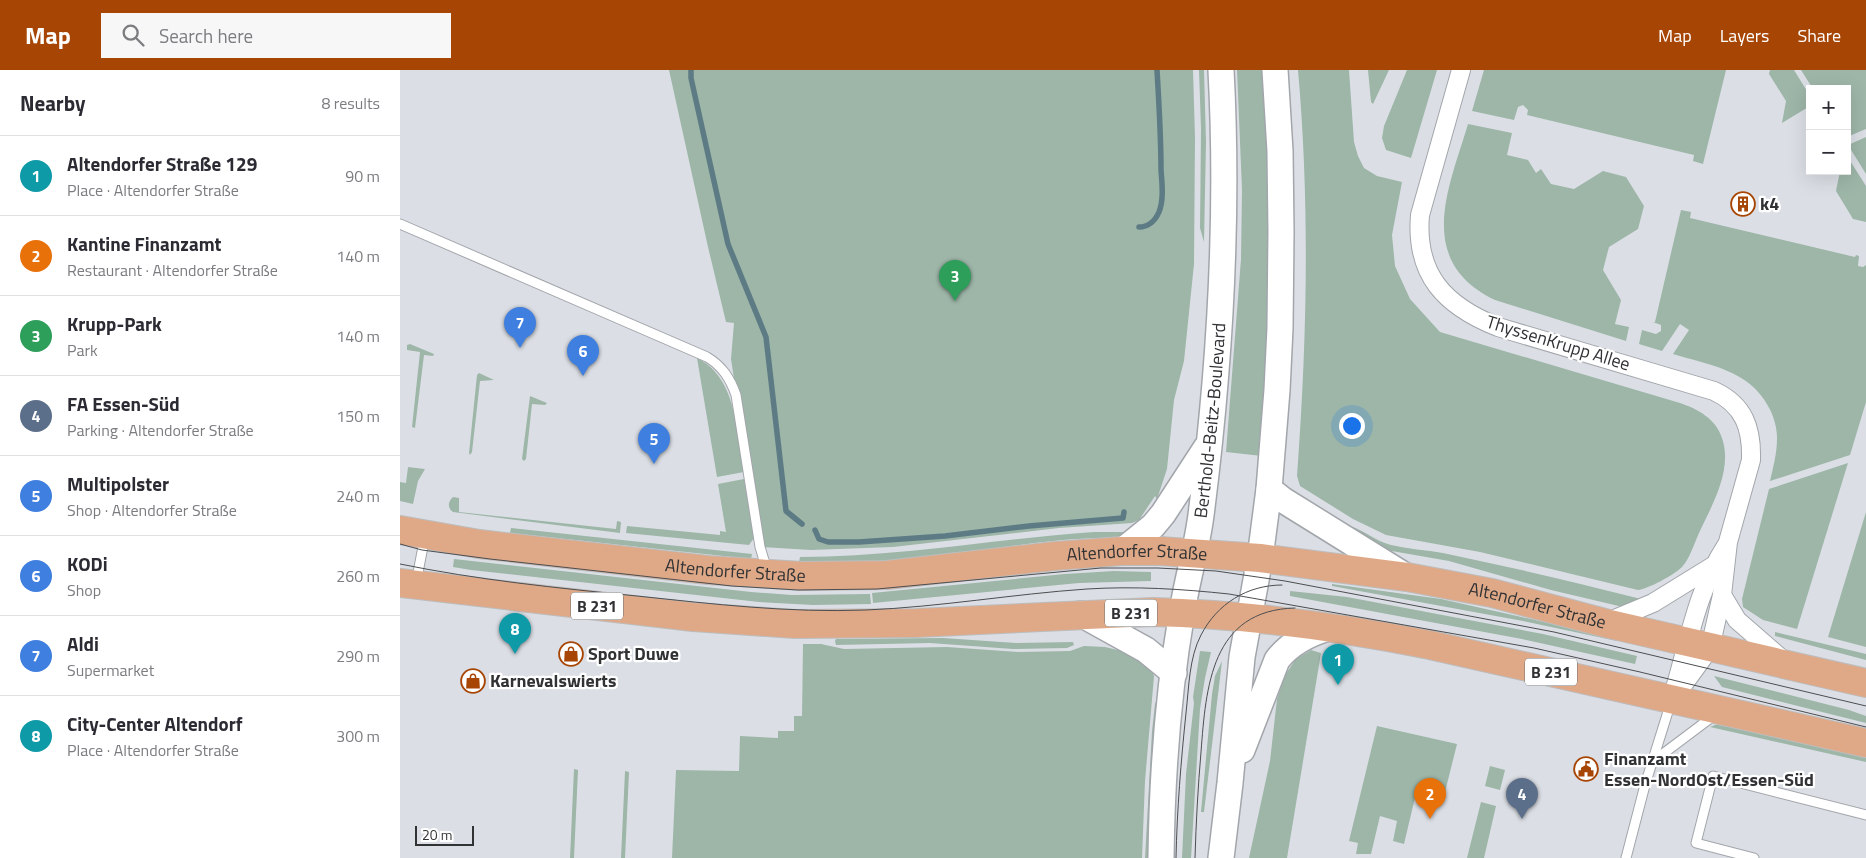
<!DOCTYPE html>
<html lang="en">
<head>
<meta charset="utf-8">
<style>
	:root { --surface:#fff; --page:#f7f7f7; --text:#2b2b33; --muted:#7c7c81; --line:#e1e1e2; --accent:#a74504 }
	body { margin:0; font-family:"Titillium Web",sans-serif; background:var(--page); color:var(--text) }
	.controls { position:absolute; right:15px; top:15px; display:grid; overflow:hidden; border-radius:0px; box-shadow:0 5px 20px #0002 }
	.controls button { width:45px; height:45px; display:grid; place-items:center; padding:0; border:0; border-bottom:1px solid var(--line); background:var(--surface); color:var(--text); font:25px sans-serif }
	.scale { position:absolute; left:15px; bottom:12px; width:59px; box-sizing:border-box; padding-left:5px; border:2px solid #303234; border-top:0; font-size:14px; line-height:18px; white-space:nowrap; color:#303234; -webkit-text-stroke:4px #fff; paint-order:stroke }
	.you { position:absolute; left:951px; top:355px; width:18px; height:18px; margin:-12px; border:4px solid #fff; border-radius:50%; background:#1a73e8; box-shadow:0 0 0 8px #1a73e833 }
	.badge { display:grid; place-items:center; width:32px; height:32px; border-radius:50%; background:var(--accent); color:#fff; font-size:16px; font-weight:700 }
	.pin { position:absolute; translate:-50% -41px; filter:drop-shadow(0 1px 2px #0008) }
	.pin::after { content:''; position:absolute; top:26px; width:18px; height:15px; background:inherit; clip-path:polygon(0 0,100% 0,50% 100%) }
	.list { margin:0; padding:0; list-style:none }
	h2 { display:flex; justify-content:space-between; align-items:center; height:65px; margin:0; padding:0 20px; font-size:21px }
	h2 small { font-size:16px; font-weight:400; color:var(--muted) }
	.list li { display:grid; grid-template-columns:32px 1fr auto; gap:15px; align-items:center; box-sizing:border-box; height:80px; padding:0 20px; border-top:1px solid var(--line) }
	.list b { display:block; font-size:19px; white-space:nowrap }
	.list p { margin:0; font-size:16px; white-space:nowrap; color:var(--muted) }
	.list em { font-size:16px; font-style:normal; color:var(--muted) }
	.icon { flex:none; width:28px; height:28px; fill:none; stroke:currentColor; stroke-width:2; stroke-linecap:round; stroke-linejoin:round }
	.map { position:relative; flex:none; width:1466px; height:788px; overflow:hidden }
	header { display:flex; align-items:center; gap:30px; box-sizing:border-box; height:70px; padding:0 25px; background:var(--accent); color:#fff }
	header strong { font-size:24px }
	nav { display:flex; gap:28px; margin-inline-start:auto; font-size:18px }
	.search { width:350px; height:45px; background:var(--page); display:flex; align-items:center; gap:12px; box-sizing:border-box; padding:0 18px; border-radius:0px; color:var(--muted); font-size:19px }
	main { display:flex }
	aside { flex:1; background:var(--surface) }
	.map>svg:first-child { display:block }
	.green { fill:#9db6a8 }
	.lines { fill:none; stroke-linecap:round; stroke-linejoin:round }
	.stream { stroke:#5d7b84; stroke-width:5.5 }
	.lane-casing { stroke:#a2a6ab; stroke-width:11 }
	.street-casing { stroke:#a2a6ab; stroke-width:20 }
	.secondary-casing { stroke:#a2a6ab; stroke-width:28 }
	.primary-casing { stroke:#bdbdbe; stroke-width:30 }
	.lane { stroke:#fff; stroke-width:9 }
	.street { stroke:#fff; stroke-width:18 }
	.secondary { stroke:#fff; stroke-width:25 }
	.primary { stroke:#dfa988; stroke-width:28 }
	.tram { stroke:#4c4e51; stroke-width:1 }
	.labels { text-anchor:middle; stroke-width:4.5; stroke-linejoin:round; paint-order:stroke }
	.shield { fill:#fff; stroke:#6e7071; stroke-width:1 }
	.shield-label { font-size:16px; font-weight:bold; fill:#303234 }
	.poi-label { font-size:18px; font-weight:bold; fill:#303234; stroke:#fff; text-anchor:start }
	.street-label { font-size:18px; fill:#303234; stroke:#fff }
</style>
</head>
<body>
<header>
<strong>Map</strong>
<div class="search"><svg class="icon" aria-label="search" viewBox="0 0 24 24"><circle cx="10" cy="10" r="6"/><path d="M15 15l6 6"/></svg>Search here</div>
<nav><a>Map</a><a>Layers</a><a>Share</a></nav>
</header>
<main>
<aside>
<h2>Nearby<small>8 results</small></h2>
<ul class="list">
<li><span class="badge" style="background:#0f9aa8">1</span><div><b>Altendorfer Straße 129</b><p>Place · Altendorfer Straße</p></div><em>90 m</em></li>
<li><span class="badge" style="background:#e8710a">2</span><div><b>Kantine Finanzamt</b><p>Restaurant · Altendorfer Straße</p></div><em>140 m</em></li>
<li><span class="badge" style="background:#2e9e5b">3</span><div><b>Krupp-Park</b><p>Park</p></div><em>140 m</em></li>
<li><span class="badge" style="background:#5c6f8a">4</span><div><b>FA Essen-Süd</b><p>Parking · Altendorfer Straße</p></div><em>150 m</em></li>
<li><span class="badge" style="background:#3f7fe0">5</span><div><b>Multipolster</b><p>Shop · Altendorfer Straße</p></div><em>240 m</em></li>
<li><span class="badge" style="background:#3f7fe0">6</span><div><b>KODi</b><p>Shop</p></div><em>260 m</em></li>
<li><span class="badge" style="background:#3f7fe0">7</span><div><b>Aldi</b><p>Supermarket</p></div><em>290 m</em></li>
<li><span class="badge" style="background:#0f9aa8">8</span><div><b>City-Center Altendorf</b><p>Place · Altendorfer Straße</p></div><em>300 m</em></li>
</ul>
</aside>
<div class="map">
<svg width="1466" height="788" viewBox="0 0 1466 788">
	<rect width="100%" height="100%" fill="#dbdfe5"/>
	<g class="green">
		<path d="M269,0H793L795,68L794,194L784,291L774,330L767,399L757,429L755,426L739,450L732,453L659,458L493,477L411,480L360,477L331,289L334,253L326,252L308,177Z"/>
		<path d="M799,0H804L806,72L804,172L800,158L801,59Z"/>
		<path d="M837,0H864L870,100V264L862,386L826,382L841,189L842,120Z"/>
		<path d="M898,0H949L954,72L958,86L964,98L977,106L1002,112L992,165L995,196L1010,229L1040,262L1280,333C1298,339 1316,349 1322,368C1333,400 1312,435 1299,463C1294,474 1290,488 1282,497C1274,505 1248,519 1238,520L1080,482L986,465L953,449L900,416L897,406C907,271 910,135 898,0Z"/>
		<path d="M968,0H989L973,34L971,32Z"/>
		<path d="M1007,0H1037L1011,88L986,80L982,68L984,56Z"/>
		<path d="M1084,0H1326L1303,94L1293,91L1294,85L1127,45L1128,40L1123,35L1118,37L1114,50L1072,41Z"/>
		<path d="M1370,0H1394L1410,26V36L1382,53L1386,31L1369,4Z"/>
		<path d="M1401,0H1466V59L1447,67V19H1413Z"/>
		<path d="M1068,54L1112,63L1107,85L1128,90L1136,103L1141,99L1151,114L1174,119L1203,101L1226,107L1244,136L1238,159L1209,177L1203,200L1221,230L1215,254L1229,257L1226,271L1095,230C1014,191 1049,118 1068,54Z"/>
		<path d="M1466,67V104L1448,75Z"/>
		<path d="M1447,86L1466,116V152L1453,149L1436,121L1440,101H1447Z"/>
		<path d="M1281,140L1291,142L1290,148L1455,187L1456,185L1459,186L1458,196L1463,197L1466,195V332L1450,385L1370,411C1373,398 1377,383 1377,369C1377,358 1374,346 1368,336C1349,300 1309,295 1273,284L1289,260L1280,254L1262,281L1239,274L1242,260L1256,264L1261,261V255L1253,252H1255Z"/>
		<path d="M10,274L34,284L33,286L24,285L15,358L12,357L20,282L7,280V275Z"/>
		<path d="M297,288C338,308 336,364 344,402L317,407Z"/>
		<path d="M79,303L94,310L80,311L72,382L70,385L69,383L77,305Z"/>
		<path d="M130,326L147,333L145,335L132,334L126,389L124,391L122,389Z"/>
		<path d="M1448,393L1397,559L1363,550L1343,537L1342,529L1369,419Z"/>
		<path d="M8,397L25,399L18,411L13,434L0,431V412L6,413Z"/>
		<path d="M344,409L354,468L349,475L226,463L227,456L320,465V461L326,462L318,414Z"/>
		<path d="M53,427L59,428V442L216,459L217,451L221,452L220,463L53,442C47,438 48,431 53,427Z"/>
		<path d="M1466,442V577L1428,567Z"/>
		<path d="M945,455C961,457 974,471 991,475C1008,479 1026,480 1043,483C1110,497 1175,512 1241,529L1223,537L1151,520L1049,491L986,480Z"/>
		<path d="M111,458L352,484L351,489L110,463Z"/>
		<path d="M694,462H729V467C704,468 678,468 653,471C569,480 484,497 399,492L400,487C500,487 594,469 694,462Z"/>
		<path d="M54,489L351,522L392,525L470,524L471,534L413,535L359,532L71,500L53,497Z"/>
		<path d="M714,501L751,502V511L679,513L473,533L472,523L665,504Z"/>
		<path d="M932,514L1041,529L1211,567L1217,569V571L1123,551L932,516Z"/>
		<path d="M890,521L947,527L1143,564L1237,586L1235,594L1122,569L890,526Z"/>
		<path d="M1375,562L1466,584V590L1375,566Z"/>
		<path d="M543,568L616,573L673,572L674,575L667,578L613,579L530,573L436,575L435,571L436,569Z"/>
		<path d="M403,574H421L444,579L547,577L618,582L670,581L684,576L705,577L726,582L739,589L752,600L754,606L745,711L742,788H272L276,700L339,701L340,666L378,668V661H394V646H402Z"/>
		<path d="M911,580L921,583L887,788H849L870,691L877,629L885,605L896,589Z"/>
		<path d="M800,581L811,582L805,608L800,639L791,788H782L786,704L794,633L793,627Z"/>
		<path d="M822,591L804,742H801L812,624L815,606Z"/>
		<path d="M1314,606L1449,640L1466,646V653L1322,617Z"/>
		<path d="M759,626L751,788H745L752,661L755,634Z"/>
		<path d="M1315,655H1321L1466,687V692L1310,657Z"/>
		<path d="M977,656L1057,674L1045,722L1018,715L1004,774L993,771L997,751L980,746L971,784H956L958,773L949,771Z"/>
		<path d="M1090,696L1105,700L1100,720L1085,716Z"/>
		<path d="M174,699L178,700L174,788H170Z"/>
		<path d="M225,701L229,702L225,788H221Z"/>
		<path d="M1081,732L1096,736L1084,788H1067Z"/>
	</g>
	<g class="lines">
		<g class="stream">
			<path d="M291,0V8L328,174L366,267L386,441L402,454"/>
			<path d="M739,157C749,157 755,151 759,142C764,130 762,113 761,100C761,67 759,33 757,0"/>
			<path d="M415,460L419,469L428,472H459L545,466L629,456L723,448L724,442"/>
		</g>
		<g class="lane-casing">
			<g id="lane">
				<path d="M0,154L307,287C322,296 330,308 336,325L360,477L367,500"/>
				<path d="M16,513L25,466"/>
				<path d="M1252,692L1316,644"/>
				<path d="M1226,788L1245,715L1271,632"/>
				<path d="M1354,788L1296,773L1313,706L1466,745"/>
			</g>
		</g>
		<g class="street-casing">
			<g id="street">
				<path d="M1061,0L1020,145C1015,205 1045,236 1098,257L1314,321C1344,335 1352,358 1351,390L1328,472L1322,525L1310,578L1272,630"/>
				<path d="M1322,525L1337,550L1383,590"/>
				<path d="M1205,553L1253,533L1313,496"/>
				<path d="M1275,618C1290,567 1297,521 1326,476"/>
			</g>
		</g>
		<g class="secondary-casing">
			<g id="secondary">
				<path d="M869,419L883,430L1007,507"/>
				<path d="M722,481L753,456L763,444L806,378"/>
				<path d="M681,544L746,580L774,603"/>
				<path d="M842,680L877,590C890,573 908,564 928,558"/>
				<path id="s1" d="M761,788C762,706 768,623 782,542C787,510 797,477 801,445C820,297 829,149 821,0"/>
				<path d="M821,788L830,713L842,587L860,488L869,419L877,320L880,258L881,162L880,81L875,0"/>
			</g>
		</g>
		<g class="primary-casing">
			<g id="primary">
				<path id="s2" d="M0,460L79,474L308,500L403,506L487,505L655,486L722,481H760L860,488L1007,507L1092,523L1205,553L1466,613"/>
				<path d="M0,513L293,547L395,554L516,553L753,542C846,544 939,557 1030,575L1466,673"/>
			</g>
		</g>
		<use href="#lane" class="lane"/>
		<use href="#street" class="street"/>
		<use href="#secondary" class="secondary"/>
		<use href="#primary" class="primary"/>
		<g class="tram">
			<path d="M0,474L22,480L90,489L332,516L398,520L477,519L701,498H758L816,501L885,511L1154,562L1466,636"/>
			<path d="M0,494C78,510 157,518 237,526C313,534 389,543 466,540C540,537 613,524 687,519C735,516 782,519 829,524L1134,578L1240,602L1466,657"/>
			<path d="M776,788C777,740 781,691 786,643C789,617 789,588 801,565C817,534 847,515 882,515"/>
			<path d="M795,788C796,753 798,717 801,682C806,617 811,540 895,538"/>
		</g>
	</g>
	<defs>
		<g id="building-ring" transform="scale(1.25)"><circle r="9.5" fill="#fff" stroke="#a74504" stroke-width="1.5"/><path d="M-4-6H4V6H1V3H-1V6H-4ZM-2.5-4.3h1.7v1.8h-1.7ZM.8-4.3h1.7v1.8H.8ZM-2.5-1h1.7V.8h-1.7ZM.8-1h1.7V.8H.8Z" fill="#a74504"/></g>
		<g id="shop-ring" transform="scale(1.25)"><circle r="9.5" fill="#fff" stroke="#a74504" stroke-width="1.5"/><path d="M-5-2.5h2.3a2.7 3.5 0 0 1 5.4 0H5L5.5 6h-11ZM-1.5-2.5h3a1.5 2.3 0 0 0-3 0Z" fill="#a74504"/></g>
		<g id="civic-ring" transform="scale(1.25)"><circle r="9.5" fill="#fff" stroke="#a74504" stroke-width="1.5"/><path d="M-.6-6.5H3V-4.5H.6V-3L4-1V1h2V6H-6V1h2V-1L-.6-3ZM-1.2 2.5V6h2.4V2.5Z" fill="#a74504"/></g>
	</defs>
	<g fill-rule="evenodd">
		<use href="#building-ring" x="1343" y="134"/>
		<use href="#shop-ring" x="171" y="584"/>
		<use href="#shop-ring" x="73" y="611"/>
		<use href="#civic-ring" x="1186" y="699"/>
	</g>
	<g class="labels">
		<g class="shield">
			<rect x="171" y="522.5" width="52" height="27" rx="4"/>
			<rect x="705" y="529.5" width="52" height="27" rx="4"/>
			<rect x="1125" y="588.5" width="52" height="27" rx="4"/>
		</g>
		<g class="shield-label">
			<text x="197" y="542">B 231</text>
			<text x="731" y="549">B 231</text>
			<text x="1151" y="608">B 231</text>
		</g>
		<g class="poi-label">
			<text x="1360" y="140">k4</text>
			<text x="188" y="590">Sport Duwe</text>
			<text x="90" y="617">Karnevalswierts</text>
			<text x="1204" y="695">Finanzamt<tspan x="1204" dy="21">Essen-NordOst/Essen-Süd</tspan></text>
		</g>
		<g class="street-label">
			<text transform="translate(1158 273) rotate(17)" y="6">ThyssenKrupp Allee</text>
			<text dy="6" stroke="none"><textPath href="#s1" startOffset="441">Berthold-Beitz-Boulevard</textPath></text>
			<text dy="6" stroke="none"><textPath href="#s2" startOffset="741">Altendorfer Straße</textPath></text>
			<text dy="6" stroke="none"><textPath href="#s2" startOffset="338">Altendorfer Straße</textPath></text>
			<text dy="6" stroke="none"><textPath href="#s2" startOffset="1146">Altendorfer Straße</textPath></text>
		</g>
	</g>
</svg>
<div class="controls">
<button>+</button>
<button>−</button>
</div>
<div class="scale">20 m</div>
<div class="you"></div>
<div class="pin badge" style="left:938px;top:615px;background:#0f9aa8">1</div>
<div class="pin badge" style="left:1030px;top:749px;background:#e8710a">2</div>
<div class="pin badge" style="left:555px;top:231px;background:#2e9e5b">3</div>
<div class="pin badge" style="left:1122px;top:749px;background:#5c6f8a">4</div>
<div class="pin badge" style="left:254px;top:394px;background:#3f7fe0">5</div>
<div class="pin badge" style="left:183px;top:306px;background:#3f7fe0">6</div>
<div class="pin badge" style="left:120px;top:278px;background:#3f7fe0">7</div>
<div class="pin badge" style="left:115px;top:584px;background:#0f9aa8">8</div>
</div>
</main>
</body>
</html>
